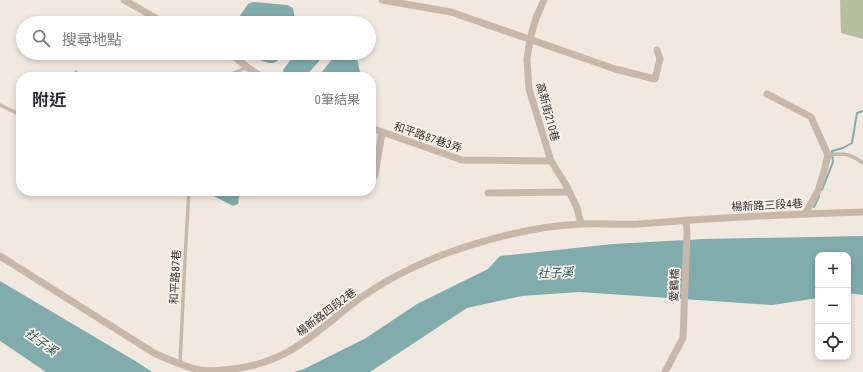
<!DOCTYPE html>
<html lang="zh-TW">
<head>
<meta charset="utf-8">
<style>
	:root { --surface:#fff; --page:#f2f2f3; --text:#2b2b33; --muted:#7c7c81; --line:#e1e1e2 }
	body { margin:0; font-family:"Roboto Condensed","Noto Sans TC",sans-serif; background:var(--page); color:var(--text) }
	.controls { position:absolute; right:12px; bottom:12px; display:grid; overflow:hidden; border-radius:8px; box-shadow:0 2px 6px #0003 }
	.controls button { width:36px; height:36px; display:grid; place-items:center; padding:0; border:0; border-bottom:1px solid var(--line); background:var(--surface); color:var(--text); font:20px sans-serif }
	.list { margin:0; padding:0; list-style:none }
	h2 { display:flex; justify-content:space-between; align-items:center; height:52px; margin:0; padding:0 16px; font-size:17px }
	h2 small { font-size:13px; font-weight:400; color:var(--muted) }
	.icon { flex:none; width:22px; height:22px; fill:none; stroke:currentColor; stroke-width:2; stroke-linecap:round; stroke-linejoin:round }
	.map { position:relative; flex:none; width:863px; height:372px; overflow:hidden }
	.search { position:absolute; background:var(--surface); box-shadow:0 2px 6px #0003; left:16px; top:16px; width:360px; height:44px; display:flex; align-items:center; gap:10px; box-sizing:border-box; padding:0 14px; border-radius:22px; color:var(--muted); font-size:15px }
	.panel { position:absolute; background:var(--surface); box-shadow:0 2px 6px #0003; left:16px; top:72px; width:360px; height:124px; border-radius:16px }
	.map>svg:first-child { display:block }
	.green { fill:#b6bfa0 }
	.water { fill:#80acac }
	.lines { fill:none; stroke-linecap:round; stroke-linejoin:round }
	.stream { stroke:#80acac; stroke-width:2 }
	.service { stroke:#c8b8ab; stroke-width:3.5 }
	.minor { stroke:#c8b8ab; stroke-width:7 }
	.labels { text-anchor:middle; stroke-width:3.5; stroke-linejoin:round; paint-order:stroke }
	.street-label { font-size:11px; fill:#372d2a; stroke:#f9f2eb }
	.water-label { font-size:12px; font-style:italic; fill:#225455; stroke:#f9f2eb }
</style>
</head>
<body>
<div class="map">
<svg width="863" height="372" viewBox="0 0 863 372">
	<rect width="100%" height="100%" fill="#f1e8df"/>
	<path class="green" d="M841,0H863V39L841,33L840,0Z"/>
	<g class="water">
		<path d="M253,2L287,5L293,8L295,19L294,23H235L248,4Z"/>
		<path d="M250,53H283C281,55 279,59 277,61C269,67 256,58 250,53Z"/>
		<path d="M296,53H323L321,59L305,77H288L284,74L283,70Z"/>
		<path d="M337,53H356L361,77H318Z"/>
		<path d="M204,191H240L238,204L233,206Z"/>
		<path d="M863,236V295L848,293V255H818V298L772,305L579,292L522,296L467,308L370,372H294L304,369L366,338L417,304L488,269L500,256L613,244L704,239Z"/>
		<path d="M0,281L137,362L152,372H46L0,341Z"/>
	</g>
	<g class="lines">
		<g class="stream">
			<path d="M822,190L833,162L832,151L843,148L852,143L857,113L863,111"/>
			<path d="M814,207L819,196"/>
		</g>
		<g class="service">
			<path d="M74,77L76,72"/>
			<path d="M225,77L247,67"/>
			<path d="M0,105L21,115"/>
			<path d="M828,155C844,153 849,153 863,163"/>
			<path d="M180,364L185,258L189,191"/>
		</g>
		<g class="minor">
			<path d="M124,0L159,20L172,23"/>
			<path d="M382,0L451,12L615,69L655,79L660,59L657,50"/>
			<path d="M544,0L536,18L530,39L527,59L529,89L551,161L566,185L577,208L581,224"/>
			<path d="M230,53L247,67L262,77"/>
			<path d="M767,94L811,117L828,155L823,175L818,191L805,214"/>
			<path d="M371,128L462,160L551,161"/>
			<path d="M371,181L375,175L382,133"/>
			<path d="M488,193L569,192"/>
			<path d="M0,256L154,353C168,359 184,367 200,370C211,372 222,370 233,369C291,362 316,331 359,299C384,281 414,266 442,255C486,239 534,226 581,224C600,223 619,225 638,224C713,218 788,214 863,212"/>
			<path d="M665,372L683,338L687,233L686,220"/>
		</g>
	</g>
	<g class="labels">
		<g class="street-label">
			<text transform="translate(548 112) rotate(75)" y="4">高新街210巷</text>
			<text transform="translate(428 137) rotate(19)" y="4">和平路87巷3弄</text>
			<text transform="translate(767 205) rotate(-3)" y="4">楊新路三段4巷</text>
			<text transform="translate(175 277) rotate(-87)" y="4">和平路87巷</text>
			<text transform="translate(674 285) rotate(-88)" y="4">愛鶴橋</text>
			<text transform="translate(326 312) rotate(-37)" y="4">楊新路四段2巷</text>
		</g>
		<g class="water-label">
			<text transform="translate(555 273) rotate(-2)" y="4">社子溪</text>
			<text transform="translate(41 342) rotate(36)" y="4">社子溪</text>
		</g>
	</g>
</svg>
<div class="controls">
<button>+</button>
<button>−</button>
<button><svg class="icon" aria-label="locate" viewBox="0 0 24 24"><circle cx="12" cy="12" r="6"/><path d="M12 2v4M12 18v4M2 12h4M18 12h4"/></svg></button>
</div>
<div class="search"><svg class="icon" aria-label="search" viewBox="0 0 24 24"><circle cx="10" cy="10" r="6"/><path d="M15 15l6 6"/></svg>搜尋地點</div>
<section class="panel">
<h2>附近<small>0筆結果</small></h2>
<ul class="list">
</ul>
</section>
</div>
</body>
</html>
